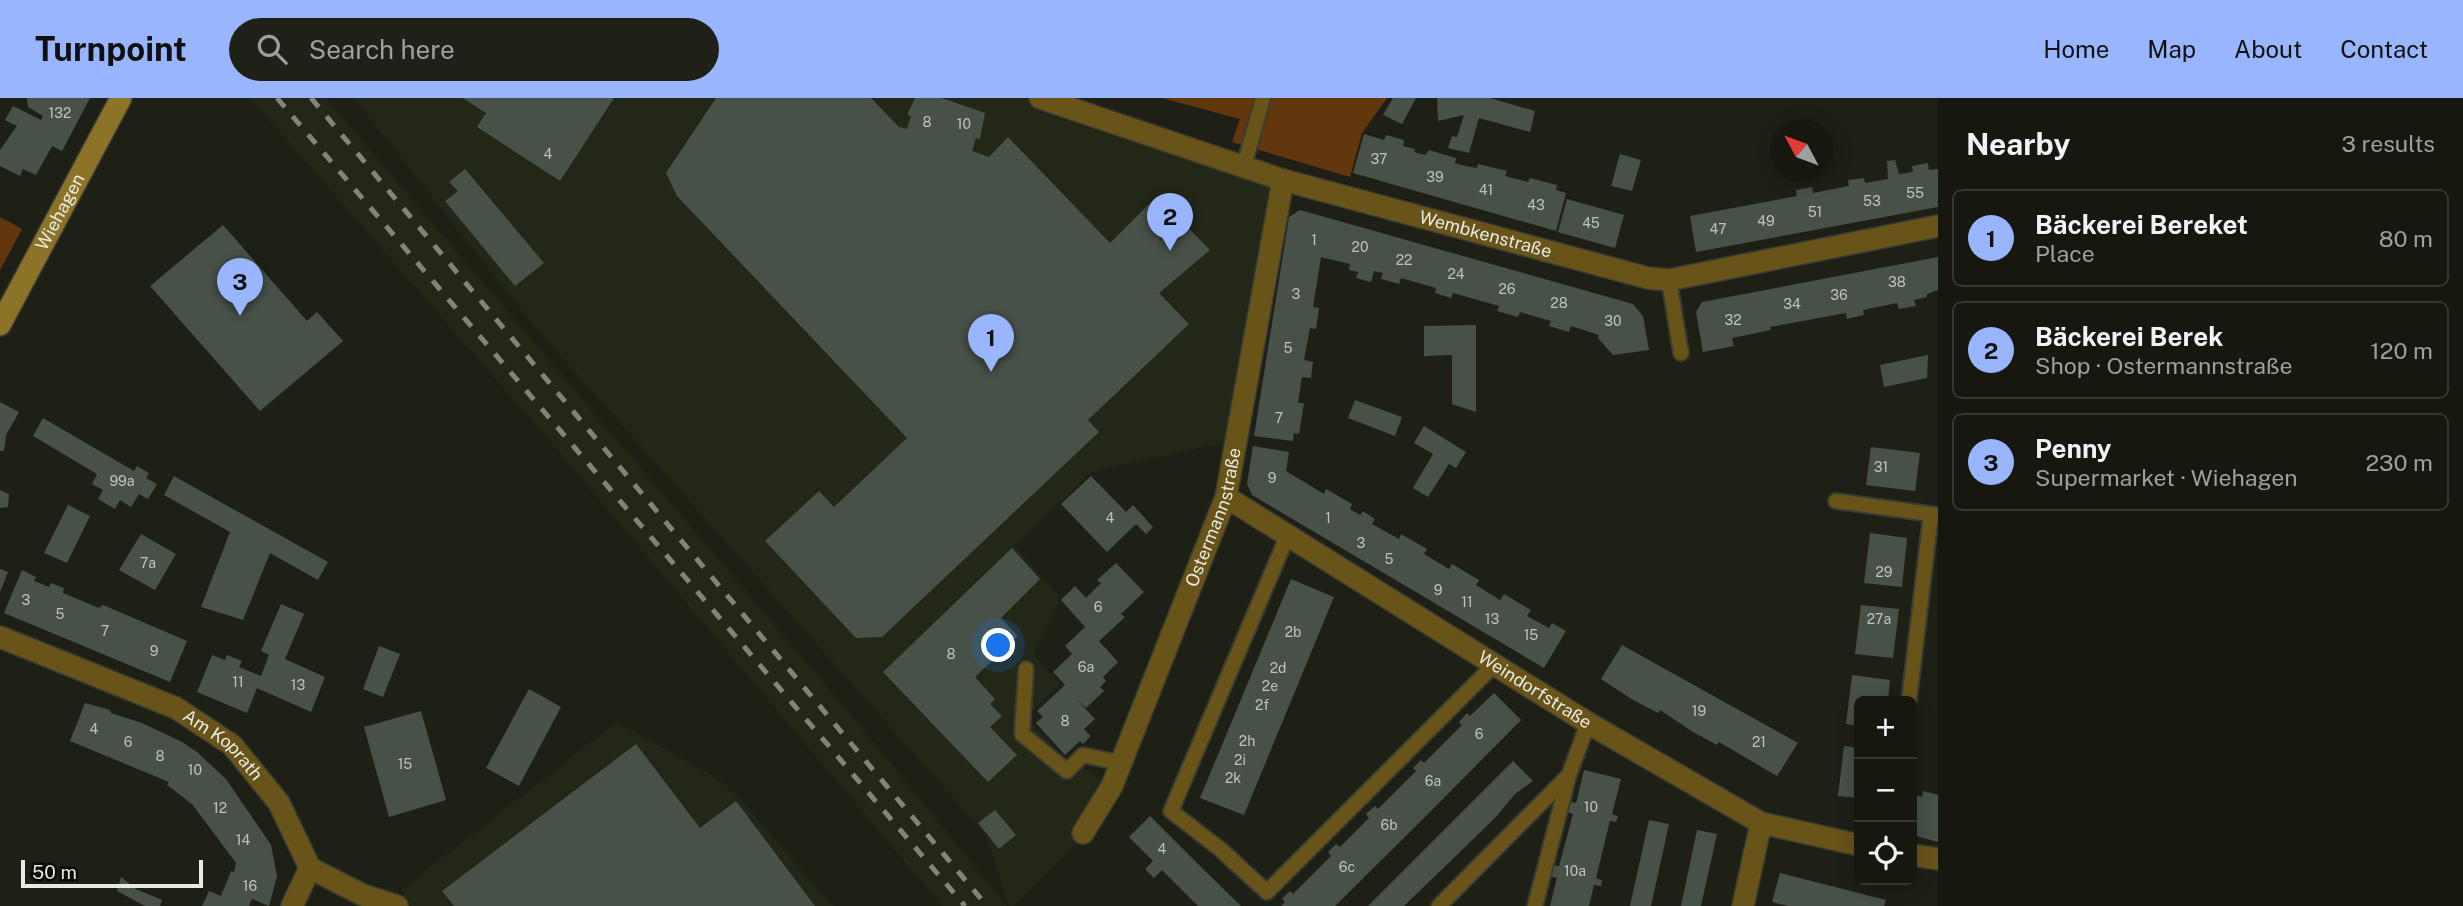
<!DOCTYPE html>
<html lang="en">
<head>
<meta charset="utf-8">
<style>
	:root { --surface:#161810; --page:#1f2119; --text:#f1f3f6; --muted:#9ea09f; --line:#353730; --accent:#99b5fd }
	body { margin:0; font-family:"Public Sans",sans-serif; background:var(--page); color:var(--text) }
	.controls { position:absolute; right:21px; bottom:21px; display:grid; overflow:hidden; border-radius:10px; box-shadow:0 4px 18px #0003 }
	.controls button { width:63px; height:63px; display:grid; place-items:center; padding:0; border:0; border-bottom:2px solid var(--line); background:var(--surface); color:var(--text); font:35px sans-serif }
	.compass { position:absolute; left:1770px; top:21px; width:63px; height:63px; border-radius:50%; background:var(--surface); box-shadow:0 4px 18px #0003; rotate:311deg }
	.scale { position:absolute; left:21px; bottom:18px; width:182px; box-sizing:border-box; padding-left:7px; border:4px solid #e7e9e2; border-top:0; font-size:19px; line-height:24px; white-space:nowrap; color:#e7e9e2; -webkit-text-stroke:5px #080906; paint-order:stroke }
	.you { position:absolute; left:999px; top:548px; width:24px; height:24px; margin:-18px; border:5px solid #fff; border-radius:50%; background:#1a73e8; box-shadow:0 0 0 10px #1a73e833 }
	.badge { display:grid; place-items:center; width:46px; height:46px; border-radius:50%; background:var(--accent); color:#111; font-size:23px; font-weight:700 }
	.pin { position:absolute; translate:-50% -58px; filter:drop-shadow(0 2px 4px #0008) }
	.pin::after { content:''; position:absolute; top:37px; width:24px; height:21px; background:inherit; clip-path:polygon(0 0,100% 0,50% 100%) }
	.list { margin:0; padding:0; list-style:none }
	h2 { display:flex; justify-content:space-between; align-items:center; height:91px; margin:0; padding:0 28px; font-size:30px }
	h2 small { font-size:23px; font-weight:400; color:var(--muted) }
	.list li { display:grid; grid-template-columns:46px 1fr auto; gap:21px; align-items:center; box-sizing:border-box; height:98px; margin:0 14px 14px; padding:0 14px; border:2px solid var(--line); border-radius:10px }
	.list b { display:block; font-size:26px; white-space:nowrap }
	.list p { margin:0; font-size:23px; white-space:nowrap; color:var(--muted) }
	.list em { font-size:23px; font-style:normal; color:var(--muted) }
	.icon { flex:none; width:38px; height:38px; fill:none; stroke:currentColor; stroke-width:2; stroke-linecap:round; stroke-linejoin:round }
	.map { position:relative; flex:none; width:1938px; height:808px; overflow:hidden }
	header { display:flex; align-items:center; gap:42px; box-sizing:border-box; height:98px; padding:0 35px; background:var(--accent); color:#111 }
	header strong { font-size:33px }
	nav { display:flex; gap:38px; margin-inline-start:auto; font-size:24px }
	.search { width:490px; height:63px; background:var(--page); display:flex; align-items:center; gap:18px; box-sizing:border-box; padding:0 24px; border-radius:38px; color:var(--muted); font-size:26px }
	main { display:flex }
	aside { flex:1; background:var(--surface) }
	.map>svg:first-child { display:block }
	.built { fill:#232717 }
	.green { fill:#62370e }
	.building { fill:#475148 }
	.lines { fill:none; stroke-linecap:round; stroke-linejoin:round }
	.lane-casing { stroke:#3a3c33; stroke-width:18 }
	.street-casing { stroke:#3a3c33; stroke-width:24 }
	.secondary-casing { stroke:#3a3c33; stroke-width:24 }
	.lane { stroke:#685418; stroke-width:14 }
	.street { stroke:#685418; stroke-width:21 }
	.secondary { stroke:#8d7328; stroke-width:21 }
	.rail { stroke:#82847c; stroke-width:5; stroke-dasharray:12 12; stroke-linecap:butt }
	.labels { text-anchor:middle; stroke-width:7; stroke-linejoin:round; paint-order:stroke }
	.number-label { font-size:14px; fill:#bfc3bc }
	.street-label { font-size:18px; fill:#e7e9e2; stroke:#080906 }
</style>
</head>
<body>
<header>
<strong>Turnpoint</strong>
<div class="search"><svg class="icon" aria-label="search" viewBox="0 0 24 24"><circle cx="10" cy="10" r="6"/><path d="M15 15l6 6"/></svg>Search here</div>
<nav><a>Home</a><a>Map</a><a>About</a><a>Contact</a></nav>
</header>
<main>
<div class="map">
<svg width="1938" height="808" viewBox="0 0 1938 808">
	<rect width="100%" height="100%" fill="#1e2016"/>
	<g class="built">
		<path d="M250,0H326L853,619L1007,808H942L548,341Z"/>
		<path d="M354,0H1025L1277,87L1231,343L1091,374L1015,448L1057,496L1058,507L1033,556L1060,586L1031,614L1033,627L1066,662L1111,683L1081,742L1014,808H1009L986,737L533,227Z"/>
		<path d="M617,624L713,678L737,697L833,808H410L401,792Z"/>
	</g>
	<g class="green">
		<path d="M1162,0H1387L1362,35L1350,79L1232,44L1240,21Z"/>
		<path d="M0,119L22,131L0,172Z"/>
	</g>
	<g class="building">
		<path d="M27,0H90L62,53L52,48L36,77L23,71L20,78L0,68V52L17,28L5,22L13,8L41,22L43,18L28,9Z"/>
		<path d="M463,0H614L560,83L477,29L486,15Z"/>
		<path d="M716,0H871L899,29L907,31L911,18L907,17L915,0H942L985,15L980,41L976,40L972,53L989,59L1008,39L1110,145L1157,98L1210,152L1159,195L1189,226L1088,322L1099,334L882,539L856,540L765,443L819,393L834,409L907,340L677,98L666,75Z"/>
		<path d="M1393,0H1416L1402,26L1383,17Z"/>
		<path d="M1437,0H1490L1535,13L1530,34L1479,20L1469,55L1448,50L1452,38L1457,39L1464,17L1438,23Z"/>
		<path d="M1364,36L1384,42L1386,37L1404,42L1403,48L1415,51L1414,54L1425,57L1429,52L1456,60L1455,65L1465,68L1477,70L1478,66L1507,73L1505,78L1528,84L1530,80L1557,87L1556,92L1566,95L1556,133L1353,75Z"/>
		<path d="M1620,56L1641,62L1632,93L1611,88Z"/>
		<path d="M1895,62L1899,76L1913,74L1912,68L1928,65L1929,72L1938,71V109L1696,154L1690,118L1797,98L1796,92L1812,89L1813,95L1849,88L1848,82L1864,80L1865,85L1888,81L1887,63Z"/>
		<path d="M465,71L544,165L515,188L445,103L458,93L449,84Z"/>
		<path d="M1567,101L1624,117L1615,150L1558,134Z"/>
		<path d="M1300,112L1633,206L1643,218L1649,252L1613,257L1598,240L1599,237L1571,228L1569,234L1549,228L1551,223L1520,214L1518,219L1497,213L1499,208L1453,195L1451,200L1435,195L1436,190L1401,180L1399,186L1381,181L1383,175L1374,173L1371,184L1356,180L1358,174L1349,172L1350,166L1321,159L1313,209L1319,210L1316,231L1310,230L1304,262L1313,264L1311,280L1302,279L1298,305H1304L1299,336L1294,335L1293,343L1254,338L1289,119Z"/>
		<path d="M223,127L307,223L317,214L343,243L260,313L150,188Z"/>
		<path d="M1938,159V192L1927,196V199L1914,202L1916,208L1899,211L1897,205L1863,212L1864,217L1847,221L1846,215L1770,229L1771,232L1732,240L1734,248L1703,254L1696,214L1702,204Z"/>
		<path d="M1476,227V314L1452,306V257L1424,258V228Z"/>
		<path d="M1928,257L1927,280L1884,289L1880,267Z"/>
		<path d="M1355,302L1402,319L1395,338L1348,320Z"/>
		<path d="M0,304L19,314L6,337L4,353H0Z"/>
		<path d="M43,320L134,373L137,368L149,375L146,380L157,386L148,401L139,396L131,409L120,402L115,411L98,401L103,392L92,386L97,376L33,338Z"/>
		<path d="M1424,328L1466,354L1456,370L1449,366L1428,399L1413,390L1433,356L1414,345Z"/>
		<path d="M1253,348L1289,354L1286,373L1324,396L1326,391L1352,406L1350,411L1360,417L1363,413L1375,421L1372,426L1399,441L1401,436L1427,451L1424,456L1449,471L1452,466L1479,482L1476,487L1500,502L1504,496L1531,512L1527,518L1549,530L1552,525L1566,533L1544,570L1252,397L1247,386Z"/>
		<path d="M1871,349L1920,355L1915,393L1866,387Z"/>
		<path d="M174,378L328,464L318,482L270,455L243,522L201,509L230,434L164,397Z"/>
		<path d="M1091,378L1126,414L1133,407L1153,429L1146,436L1136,426L1107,454L1061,406Z"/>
		<path d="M0,392L9,396L8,409L0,410Z"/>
		<path d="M68,407L90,418L67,465L44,455Z"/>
		<path d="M1870,435L1907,440L1902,489L1864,485Z"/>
		<path d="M141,436L176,456L155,492L119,472Z"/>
		<path d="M1012,450L1040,481L1001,520L1018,538L975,579L995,601L990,606L1002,618L990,629L1017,657L988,684L883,574Z"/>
		<path d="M1116,465L1144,494L1121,516L1125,519L1099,543L1118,564L1103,579L1106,583L1100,589L1104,593L1086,610L1076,601L1095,621L1084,631L1091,638L1083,646L1080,643L1065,657L1036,625L1043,619L1037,613L1065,587L1053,574L1072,556L1065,548L1085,529L1061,502L1075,488L1086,500L1101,485L1097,482Z"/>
		<path d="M0,471L8,474L0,494Z"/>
		<path d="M22,472L36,479L34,483L49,489L51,485L64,490L63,495L99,510L103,507L187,543L170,584L4,515Z"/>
		<path d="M1291,481L1334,499L1244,717L1200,700Z"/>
		<path d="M281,506L304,516L285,561L325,579L311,614L257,590L247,615L197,594L212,557L225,562L227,557L242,563L239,569L261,578L269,557L261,553Z"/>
		<path d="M1861,507L1899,511L1893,560L1855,556Z"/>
		<path d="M1622,547L1798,645L1777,678L1719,644L1717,647L1693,634L1660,612L1658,615L1633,602L1601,581Z"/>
		<path d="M379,548L400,556L383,599L363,591Z"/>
		<path d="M1852,577L1890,582L1888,603H1859V628L1846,626Z"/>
		<path d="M529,591L561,609L519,688L486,670Z"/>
		<path d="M1494,595L1521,622L1424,720L1335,808H1281L1285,804L1282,801L1290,793L1293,796L1331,758L1328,754L1336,746L1340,749L1369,720L1366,716L1375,708L1378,711L1416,673L1413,670L1421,662L1424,665L1462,627L1459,624L1467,615L1470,618Z"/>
		<path d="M85,605L110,612L111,615L142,625L182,644L197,654L226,681L271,747L277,778L269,808L252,801L249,808H202L209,793L221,798L231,773L234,774L236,765L192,706L167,687L169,684L70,643Z"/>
		<path d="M421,613L446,702L389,719L364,629Z"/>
		<path d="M636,646L700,730L736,703L815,808H454L442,793Z"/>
		<path d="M1844,648L1859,650V700L1838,698Z"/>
		<path d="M1513,663L1533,683L1515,696L1494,721L1404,808H1368Z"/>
		<path d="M1584,672L1621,681L1612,716L1618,718L1616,724L1610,723L1596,780L1602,782L1601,788L1594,787L1589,808H1550L1557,780L1550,778L1553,767L1559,768L1573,716L1566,714L1569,703L1576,705Z"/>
		<path d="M1923,693L1938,697V744L1912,737L1914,697L1922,699Z"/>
		<path d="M995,712L1016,737L999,751L978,725Z"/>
		<path d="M1150,718L1198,766L1241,808H1198L1162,772L1154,780L1145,771L1153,763L1129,739Z"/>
		<path d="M1649,722L1669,726L1651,808H1630Z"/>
		<path d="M1697,732L1717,736L1701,808H1681Z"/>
		<path d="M1780,775L1886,802L1884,808H1788L1772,804Z"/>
		<path d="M121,779L136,791L162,802L160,808H145L117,793Z"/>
	</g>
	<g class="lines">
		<g class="lane-casing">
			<g id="lane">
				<path d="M1244,68L1263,0"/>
				<path d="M1669,182L1681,255"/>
				<path d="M1836,403L1938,417"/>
				<path d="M1287,439L1171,713L1220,751L1267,794L1495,566"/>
				<path d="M1026,571L1022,636L1067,673L1083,657L1121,665"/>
				<path d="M1909,603L1931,416"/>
				<path d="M1439,808L1568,678"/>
				<path d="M1535,808L1569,677L1588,625"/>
			</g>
		</g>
		<g class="street-casing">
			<g id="street">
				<path id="s1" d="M1040,0L1283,82L1648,180L1669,182L1938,128"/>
				<path id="s2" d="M1226,399L1588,625L1761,725L1859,747"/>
				<path id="s3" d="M0,539L176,610L232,647L279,705L310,770L363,797L397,808"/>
				<path id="s4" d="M1083,735L1112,688L1226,399L1283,82"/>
				<path d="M1912,757L1938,761"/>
				<path d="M292,808L310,770"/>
				<path d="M1743,808L1761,725"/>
			</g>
		</g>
		<g class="secondary-casing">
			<g id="secondary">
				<path id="s5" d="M0,227L121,0"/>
			</g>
		</g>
		<use href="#lane" class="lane"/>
		<use href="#street" class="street"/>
		<use href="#secondary" class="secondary"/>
		<g class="rail">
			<path d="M277,0L965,808"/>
			<path d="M311,0L987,808"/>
		</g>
	</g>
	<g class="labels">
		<g class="number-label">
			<text x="60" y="20">132</text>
			<text x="927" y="29">8</text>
			<text x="964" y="31">10</text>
			<text x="548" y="61">4</text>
			<text x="1379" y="66">37</text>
			<text x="1435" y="84">39</text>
			<text x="1486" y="97">41</text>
			<text x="1915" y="100">55</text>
			<text x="1872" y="108">53</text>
			<text x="1536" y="112">43</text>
			<text x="1815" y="119">51</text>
			<text x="1766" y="128">49</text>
			<text x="1591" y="130">45</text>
			<text x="1718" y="136">47</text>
			<text x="1314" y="147">1</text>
			<text x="1360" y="154">20</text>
			<text x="1404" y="167">22</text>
			<text x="1456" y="181">24</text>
			<text x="1897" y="189">38</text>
			<text x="1507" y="196">26</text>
			<text x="1296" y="201">3</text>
			<text x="1839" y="202">36</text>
			<text x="1559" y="210">28</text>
			<text x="1792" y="211">34</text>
			<text x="1733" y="227">32</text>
			<text x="1613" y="228">30</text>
			<text x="1288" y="255">5</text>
			<text x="1279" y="325">7</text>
			<text x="1881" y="374">31</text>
			<text x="1272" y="385">9</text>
			<text x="122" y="388">99a</text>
			<text x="1110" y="425">4</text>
			<text x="1328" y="425">1</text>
			<text x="1361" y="450">3</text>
			<text x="1389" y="466">5</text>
			<text x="148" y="470">7a</text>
			<text x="1884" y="479">29</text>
			<text x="1438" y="497">9</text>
			<text x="26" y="507">3</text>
			<text x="1467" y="509">11</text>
			<text x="1098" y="514">6</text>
			<text x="60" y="521">5</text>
			<text x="1492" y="526">13</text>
			<text x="1879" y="526">27a</text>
			<text x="105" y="538">7</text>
			<text x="1293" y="539">2b</text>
			<text x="1531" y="542">15</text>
			<text x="154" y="558">9</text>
			<text x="951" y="561">8</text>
			<text x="1086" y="574">6a</text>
			<text x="1278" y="575">2d</text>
			<text x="238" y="589">11</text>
			<text x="298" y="592">13</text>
			<text x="1270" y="593">2e</text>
			<text x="1262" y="612">2f</text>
			<text x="1699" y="618">19</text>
			<text x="1065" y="628">8</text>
			<text x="94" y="636">4</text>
			<text x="1479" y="641">6</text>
			<text x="1247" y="648">2h</text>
			<text x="128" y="649">6</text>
			<text x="1759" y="649">21</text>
			<text x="160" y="663">8</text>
			<text x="1240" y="667">2i</text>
			<text x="405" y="671">15</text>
			<text x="195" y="677">10</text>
			<text x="1233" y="685">2k</text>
			<text x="1433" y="688">6a</text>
			<text x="1591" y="714">10</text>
			<text x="220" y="715">12</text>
			<text x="1389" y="732">6b</text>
			<text x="243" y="747">14</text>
			<text x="1162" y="756">4</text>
			<text x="1347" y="774">6c</text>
			<text x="1575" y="778">10a</text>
			<text x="250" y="793">16</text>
		</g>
		<g class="street-label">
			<text dy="6" stroke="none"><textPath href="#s5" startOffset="128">Wiehagen</textPath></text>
			<text dy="6" stroke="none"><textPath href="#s1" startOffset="466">Wembkenstraße</textPath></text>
			<text dy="6" stroke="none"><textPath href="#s4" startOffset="343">Ostermannstraße</textPath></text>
			<text dy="6" stroke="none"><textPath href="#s2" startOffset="364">Weindorfstraße</textPath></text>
			<text dy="6" stroke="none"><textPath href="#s3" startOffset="250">Am Koprath</textPath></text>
		</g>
	</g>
</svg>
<div class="controls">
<button>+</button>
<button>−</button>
<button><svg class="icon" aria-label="locate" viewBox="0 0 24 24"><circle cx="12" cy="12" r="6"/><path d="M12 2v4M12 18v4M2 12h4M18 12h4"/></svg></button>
</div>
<svg class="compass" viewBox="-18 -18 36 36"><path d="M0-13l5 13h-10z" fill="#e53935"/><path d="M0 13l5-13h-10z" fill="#9ea09f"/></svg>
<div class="scale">50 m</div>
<div class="you"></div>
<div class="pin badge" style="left:991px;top:274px">1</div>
<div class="pin badge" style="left:1170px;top:153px">2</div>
<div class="pin badge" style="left:240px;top:218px">3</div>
</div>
<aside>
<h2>Nearby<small>3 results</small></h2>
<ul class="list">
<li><span class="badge">1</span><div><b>Bäckerei Bereket</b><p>Place</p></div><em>80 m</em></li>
<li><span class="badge">2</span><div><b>Bäckerei Berek</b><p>Shop · Ostermannstraße</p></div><em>120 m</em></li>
<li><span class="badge">3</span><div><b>Penny</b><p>Supermarket · Wiehagen</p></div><em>230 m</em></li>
</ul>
</aside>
</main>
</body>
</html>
